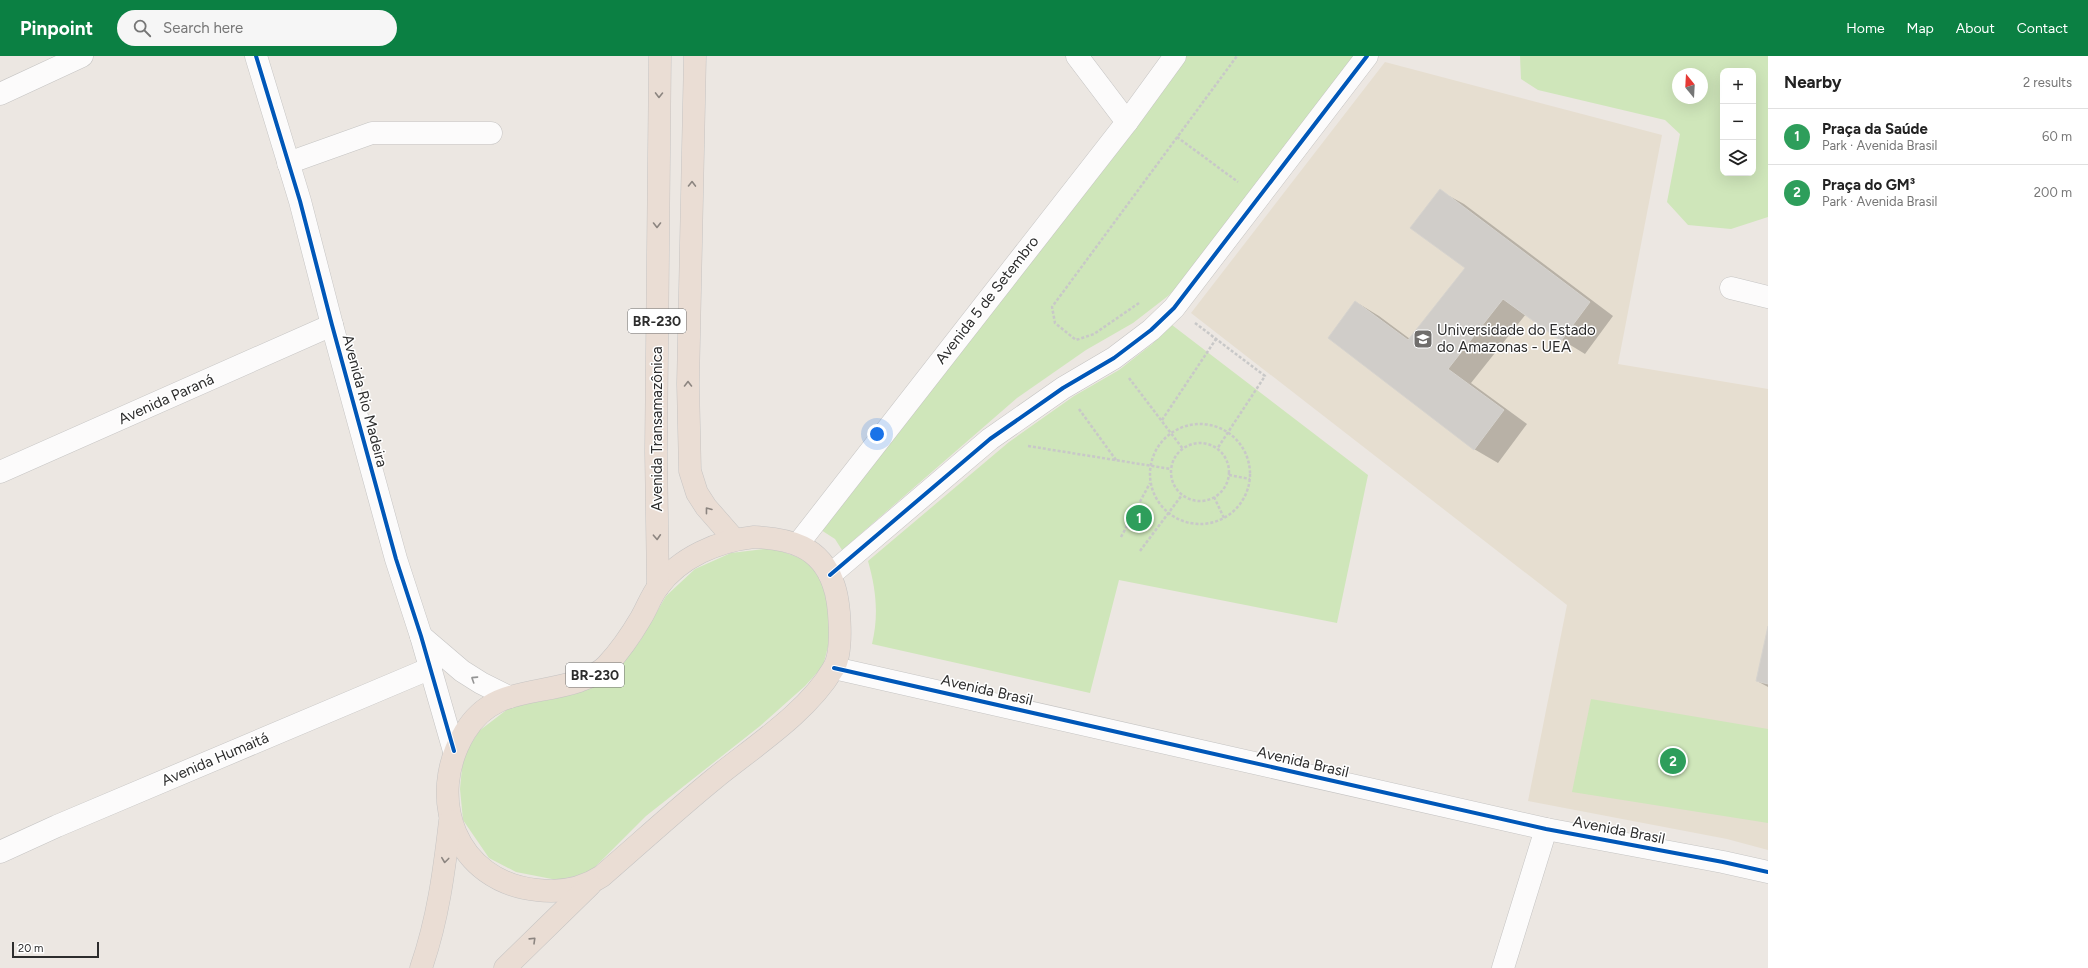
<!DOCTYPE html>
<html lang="en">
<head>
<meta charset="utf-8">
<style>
	:root { --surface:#fff; --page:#f6f6f6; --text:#222; --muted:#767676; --line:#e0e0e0; --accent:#0b8043 }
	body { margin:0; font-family:Figtree,sans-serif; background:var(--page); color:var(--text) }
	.controls { position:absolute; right:12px; top:12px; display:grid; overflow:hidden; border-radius:8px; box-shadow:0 4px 16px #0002 }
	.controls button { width:36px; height:36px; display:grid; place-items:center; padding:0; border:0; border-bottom:1px solid var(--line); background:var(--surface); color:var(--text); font:20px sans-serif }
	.compass { position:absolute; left:1672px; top:12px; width:36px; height:36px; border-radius:50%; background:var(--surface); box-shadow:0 4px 16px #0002; rotate:342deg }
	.scale { position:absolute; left:12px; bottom:10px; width:87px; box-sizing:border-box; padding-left:4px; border:2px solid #2d2d2d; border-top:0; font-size:11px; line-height:14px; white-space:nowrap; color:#2d2d2d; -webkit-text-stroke:3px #fff; paint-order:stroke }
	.you { position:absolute; left:877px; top:378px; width:14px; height:14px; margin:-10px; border:3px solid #fff; border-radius:50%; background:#1a73e8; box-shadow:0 0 0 6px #1a73e833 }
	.badge { display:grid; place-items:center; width:26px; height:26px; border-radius:50%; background:var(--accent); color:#fff; font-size:13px; font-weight:700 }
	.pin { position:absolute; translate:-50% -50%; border:2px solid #fff; box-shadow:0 1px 4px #0006 }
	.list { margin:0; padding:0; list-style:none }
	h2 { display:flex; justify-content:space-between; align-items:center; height:52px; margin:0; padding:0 16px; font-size:17px }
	h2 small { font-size:13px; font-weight:400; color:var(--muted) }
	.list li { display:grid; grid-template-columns:26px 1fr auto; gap:12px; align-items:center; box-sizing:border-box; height:56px; padding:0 16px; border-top:1px solid var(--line) }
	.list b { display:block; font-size:15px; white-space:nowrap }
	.list p { margin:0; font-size:13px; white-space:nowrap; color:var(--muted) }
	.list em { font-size:13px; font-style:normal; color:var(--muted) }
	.icon { flex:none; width:22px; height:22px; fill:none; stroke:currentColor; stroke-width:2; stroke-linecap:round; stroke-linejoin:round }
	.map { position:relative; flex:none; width:1768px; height:912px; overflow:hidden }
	header { display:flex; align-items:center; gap:24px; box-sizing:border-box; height:56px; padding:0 20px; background:var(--accent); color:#fff }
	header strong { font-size:19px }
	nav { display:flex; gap:22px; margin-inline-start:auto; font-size:14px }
	.search { width:280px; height:36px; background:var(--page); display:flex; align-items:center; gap:10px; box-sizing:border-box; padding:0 14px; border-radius:22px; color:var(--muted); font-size:15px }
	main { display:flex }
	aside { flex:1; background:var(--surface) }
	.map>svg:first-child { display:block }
	.education { fill:#e6ded0 }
	.green { fill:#cfe6ba; fill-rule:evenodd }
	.shadow { fill:#0003 }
	.building { fill:#d0cdc9; stroke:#d6d3ce }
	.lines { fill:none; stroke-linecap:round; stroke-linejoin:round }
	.minor-casing { stroke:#c5c4c3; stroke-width:23 }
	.highway-casing { stroke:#c6c4c3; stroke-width:23 }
	.path { stroke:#c8c8c8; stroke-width:2.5; stroke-dasharray:3 2; stroke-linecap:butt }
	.minor { stroke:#fcfbfb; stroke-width:22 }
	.highway { stroke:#eaddd4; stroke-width:22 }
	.cycleway-casing { stroke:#fff; stroke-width:6 }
	.cycleway { stroke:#0057b8; stroke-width:4 }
	.oneway { stroke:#8c8580 }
	.oneway2 { stroke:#949494 }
	.labels { text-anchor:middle; stroke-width:3; stroke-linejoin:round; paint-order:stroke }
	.shield { fill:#fff; stroke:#6c6c6c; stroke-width:1 }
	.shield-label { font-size:14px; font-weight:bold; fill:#2d2d2d }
	.street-label { font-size:15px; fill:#2d2d2d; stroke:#fff }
	.poi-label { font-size:15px; fill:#2d2d2d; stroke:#fff; text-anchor:start }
</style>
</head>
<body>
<header>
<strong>Pinpoint</strong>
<div class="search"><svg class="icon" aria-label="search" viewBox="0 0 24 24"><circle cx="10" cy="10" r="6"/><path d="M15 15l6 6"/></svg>Search here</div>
<nav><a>Home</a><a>Map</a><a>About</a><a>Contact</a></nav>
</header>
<main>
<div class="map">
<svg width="1768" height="912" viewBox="0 0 1768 912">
	<rect width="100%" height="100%" fill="#ece7e2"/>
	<path class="education" d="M1385,6L1662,79L1618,308L1768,333V794L1727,783L1528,745L1567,549L1191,257Z"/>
	<g class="green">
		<path d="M1177,0H1354L1190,219L1168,240L1133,267L1086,294L1017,342L842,494L835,483L821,474Z"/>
		<path d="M1520,0H1768V161L1731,173L1688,169L1667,146L1680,78L1665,64L1538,34L1521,23ZM1723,15H1753V117H1723ZM1678,18H1702V42H1678Z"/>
		<path d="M1172,269L1368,419L1337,567L1119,524L1090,637L872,588C879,559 876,533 868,505L1009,386L1074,340L1119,314L1151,289Z"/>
		<path d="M773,492L810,506L827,528L832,575L823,610L805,630L760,670L646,760L589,817L557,824L516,816L489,802L463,764L460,733L463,701L479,675L513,649L569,638L606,625L640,585L666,540L695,513L731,497Z"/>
		<path d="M1591,643L1768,673V767L1572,736Z"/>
	</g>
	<g class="shadow">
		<path d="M1440,135L1464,148L1613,260L1585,298L1562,284L1526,258L1471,327L1527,368L1498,407L1474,393L1356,246L1379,260L1410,283L1466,212Z"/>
		<path d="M1768,575V631L1757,625Z"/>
	</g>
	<g class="building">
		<path d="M1440,133L1590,246L1561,285L1503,243L1448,313L1504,354L1474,394L1328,282L1355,245L1408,284L1465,212L1410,172Z"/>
		<path d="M1768,570V628L1756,625Z"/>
	</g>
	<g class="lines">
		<g class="minor-casing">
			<g id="minor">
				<path d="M256,0L300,145L332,269L396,503L421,580L454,695"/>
				<path d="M1077,0L1127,66"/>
				<path d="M0,38L82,0"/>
				<path d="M288,107L372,77H491"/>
				<path d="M1731,232L1768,241"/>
				<path d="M0,416L332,269"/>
				<path d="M798,488L1127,66L1175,0"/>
				<path d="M830,519L990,383L1063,332L1114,302L1151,274L1174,252L1367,0"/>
				<path d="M421,580L462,615L481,627L509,641"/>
				<path d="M834,612L1546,773L1723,806L1768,816"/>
				<path d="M0,796L57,770L431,612"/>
				<path d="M1503,912L1546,773"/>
			</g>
		</g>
		<g class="highway-casing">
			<g id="highway">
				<path d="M695,0L688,328L690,415L697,437L706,451L734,483"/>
				<path d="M754,481C790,483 820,490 833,527C840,545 844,596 833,613C807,657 753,691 714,723C676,754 639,788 602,820C582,833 561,837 537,834C456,826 425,742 465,676C492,631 535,640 579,625C589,621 599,618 607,609C620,595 631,579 641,562C647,552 651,540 658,531C680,501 718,485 754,481Z"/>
				<path d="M658,531L656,395L660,0"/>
				<path d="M421,912C438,863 444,816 450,765"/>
				<path d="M505,912L590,829"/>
			</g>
		</g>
		<g class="path">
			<path d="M1177,81L1238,126"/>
			<path d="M1139,247L1094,278L1076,284L1055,267L1052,251L1237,0"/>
			<path d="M1195,267L1265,320L1217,393"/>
			<path d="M1129,322L1183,393"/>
			<path d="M1079,353L1116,404"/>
			<path d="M1162,364L1216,283"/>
			<circle cx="1200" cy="418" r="50"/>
			<circle cx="1200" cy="416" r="29"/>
			<path d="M1028,390L1171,413"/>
			<path d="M1229,419L1250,423"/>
			<path d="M1214,441L1224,462"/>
			<path d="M1121,481L1150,427"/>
			<path d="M1140,495L1182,439"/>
		</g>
		<use href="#minor" class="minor"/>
		<use href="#highway" class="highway"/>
		<g class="cycleway-casing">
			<g id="cycleway">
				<path d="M256,0L300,145L332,269L396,503L421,580L454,695"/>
				<path d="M830,519L990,383L1063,332L1114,302L1151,274L1174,252L1367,0"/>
				<path d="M834,612L1546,773L1723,806L1768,816"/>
			</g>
		</g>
		<use href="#cycleway" class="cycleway"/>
	</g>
	<defs><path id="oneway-chevron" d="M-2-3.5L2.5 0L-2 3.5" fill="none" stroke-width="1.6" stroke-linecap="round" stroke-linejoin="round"/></defs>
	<g class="oneway">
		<use href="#oneway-chevron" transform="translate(659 39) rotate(91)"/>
		<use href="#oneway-chevron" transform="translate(692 128) rotate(-89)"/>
		<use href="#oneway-chevron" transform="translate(657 169) rotate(90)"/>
		<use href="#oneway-chevron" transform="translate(688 328) rotate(-90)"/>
		<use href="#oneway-chevron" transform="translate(708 454) rotate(-128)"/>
		<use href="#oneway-chevron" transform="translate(657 481) rotate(87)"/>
		<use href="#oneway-chevron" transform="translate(445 804) rotate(97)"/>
		<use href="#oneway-chevron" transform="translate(533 884) rotate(-44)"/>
	</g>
	<use class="oneway2" href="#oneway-chevron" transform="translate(474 623) rotate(-147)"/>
	<defs>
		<g id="university-square" transform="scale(1)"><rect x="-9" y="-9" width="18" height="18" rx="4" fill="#706e6c" stroke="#fff"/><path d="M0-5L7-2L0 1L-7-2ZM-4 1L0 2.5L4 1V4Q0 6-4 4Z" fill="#fff"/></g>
	</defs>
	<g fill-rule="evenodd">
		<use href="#university-square" x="1423" y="283"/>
	</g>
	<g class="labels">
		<g class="shield">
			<rect x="628" y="253" width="58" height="24" rx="3"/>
			<rect x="566" y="607" width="58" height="24" rx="3"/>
		</g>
		<g class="shield-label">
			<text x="657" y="270">BR-230</text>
			<text x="595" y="624">BR-230</text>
		</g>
		<g class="street-label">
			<text transform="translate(987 244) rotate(-52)" y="5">Avenida 5 de Setembro</text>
			<text transform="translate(166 343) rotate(-24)" y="5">Avenida Paraná</text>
			<text transform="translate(365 345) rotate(75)" y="5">Avenida Rio Madeira</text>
			<text transform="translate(657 373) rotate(-90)" y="5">Avenida Transamazônica</text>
			<text transform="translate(987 634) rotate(13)" y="5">Avenida Brasil</text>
			<text transform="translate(215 703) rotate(-23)" y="5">Avenida Humaitá</text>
			<text transform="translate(1303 706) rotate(13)" y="5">Avenida Brasil</text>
			<text transform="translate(1619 774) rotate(11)" y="5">Avenida Brasil</text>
		</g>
		<g class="poi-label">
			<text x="1437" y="279">Universidade do Estado<tspan x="1437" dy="17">do Amazonas - UEA</tspan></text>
		</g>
	</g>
</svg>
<div class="controls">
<button>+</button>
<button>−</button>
<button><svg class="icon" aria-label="layers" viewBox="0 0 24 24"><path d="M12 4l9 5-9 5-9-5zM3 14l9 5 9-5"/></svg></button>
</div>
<svg class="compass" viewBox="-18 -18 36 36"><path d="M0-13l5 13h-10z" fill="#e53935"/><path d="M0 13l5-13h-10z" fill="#767676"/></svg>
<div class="scale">20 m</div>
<div class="you"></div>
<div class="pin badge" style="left:1139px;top:462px;background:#2e9e5b">1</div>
<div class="pin badge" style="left:1673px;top:705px;background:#2e9e5b">2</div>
</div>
<aside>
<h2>Nearby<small>2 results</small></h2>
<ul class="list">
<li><span class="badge" style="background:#2e9e5b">1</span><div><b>Praça da Saúde</b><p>Park · Avenida Brasil</p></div><em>60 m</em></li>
<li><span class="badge" style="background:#2e9e5b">2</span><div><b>Praça do GM³</b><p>Park · Avenida Brasil</p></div><em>200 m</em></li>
</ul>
</aside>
</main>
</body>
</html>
